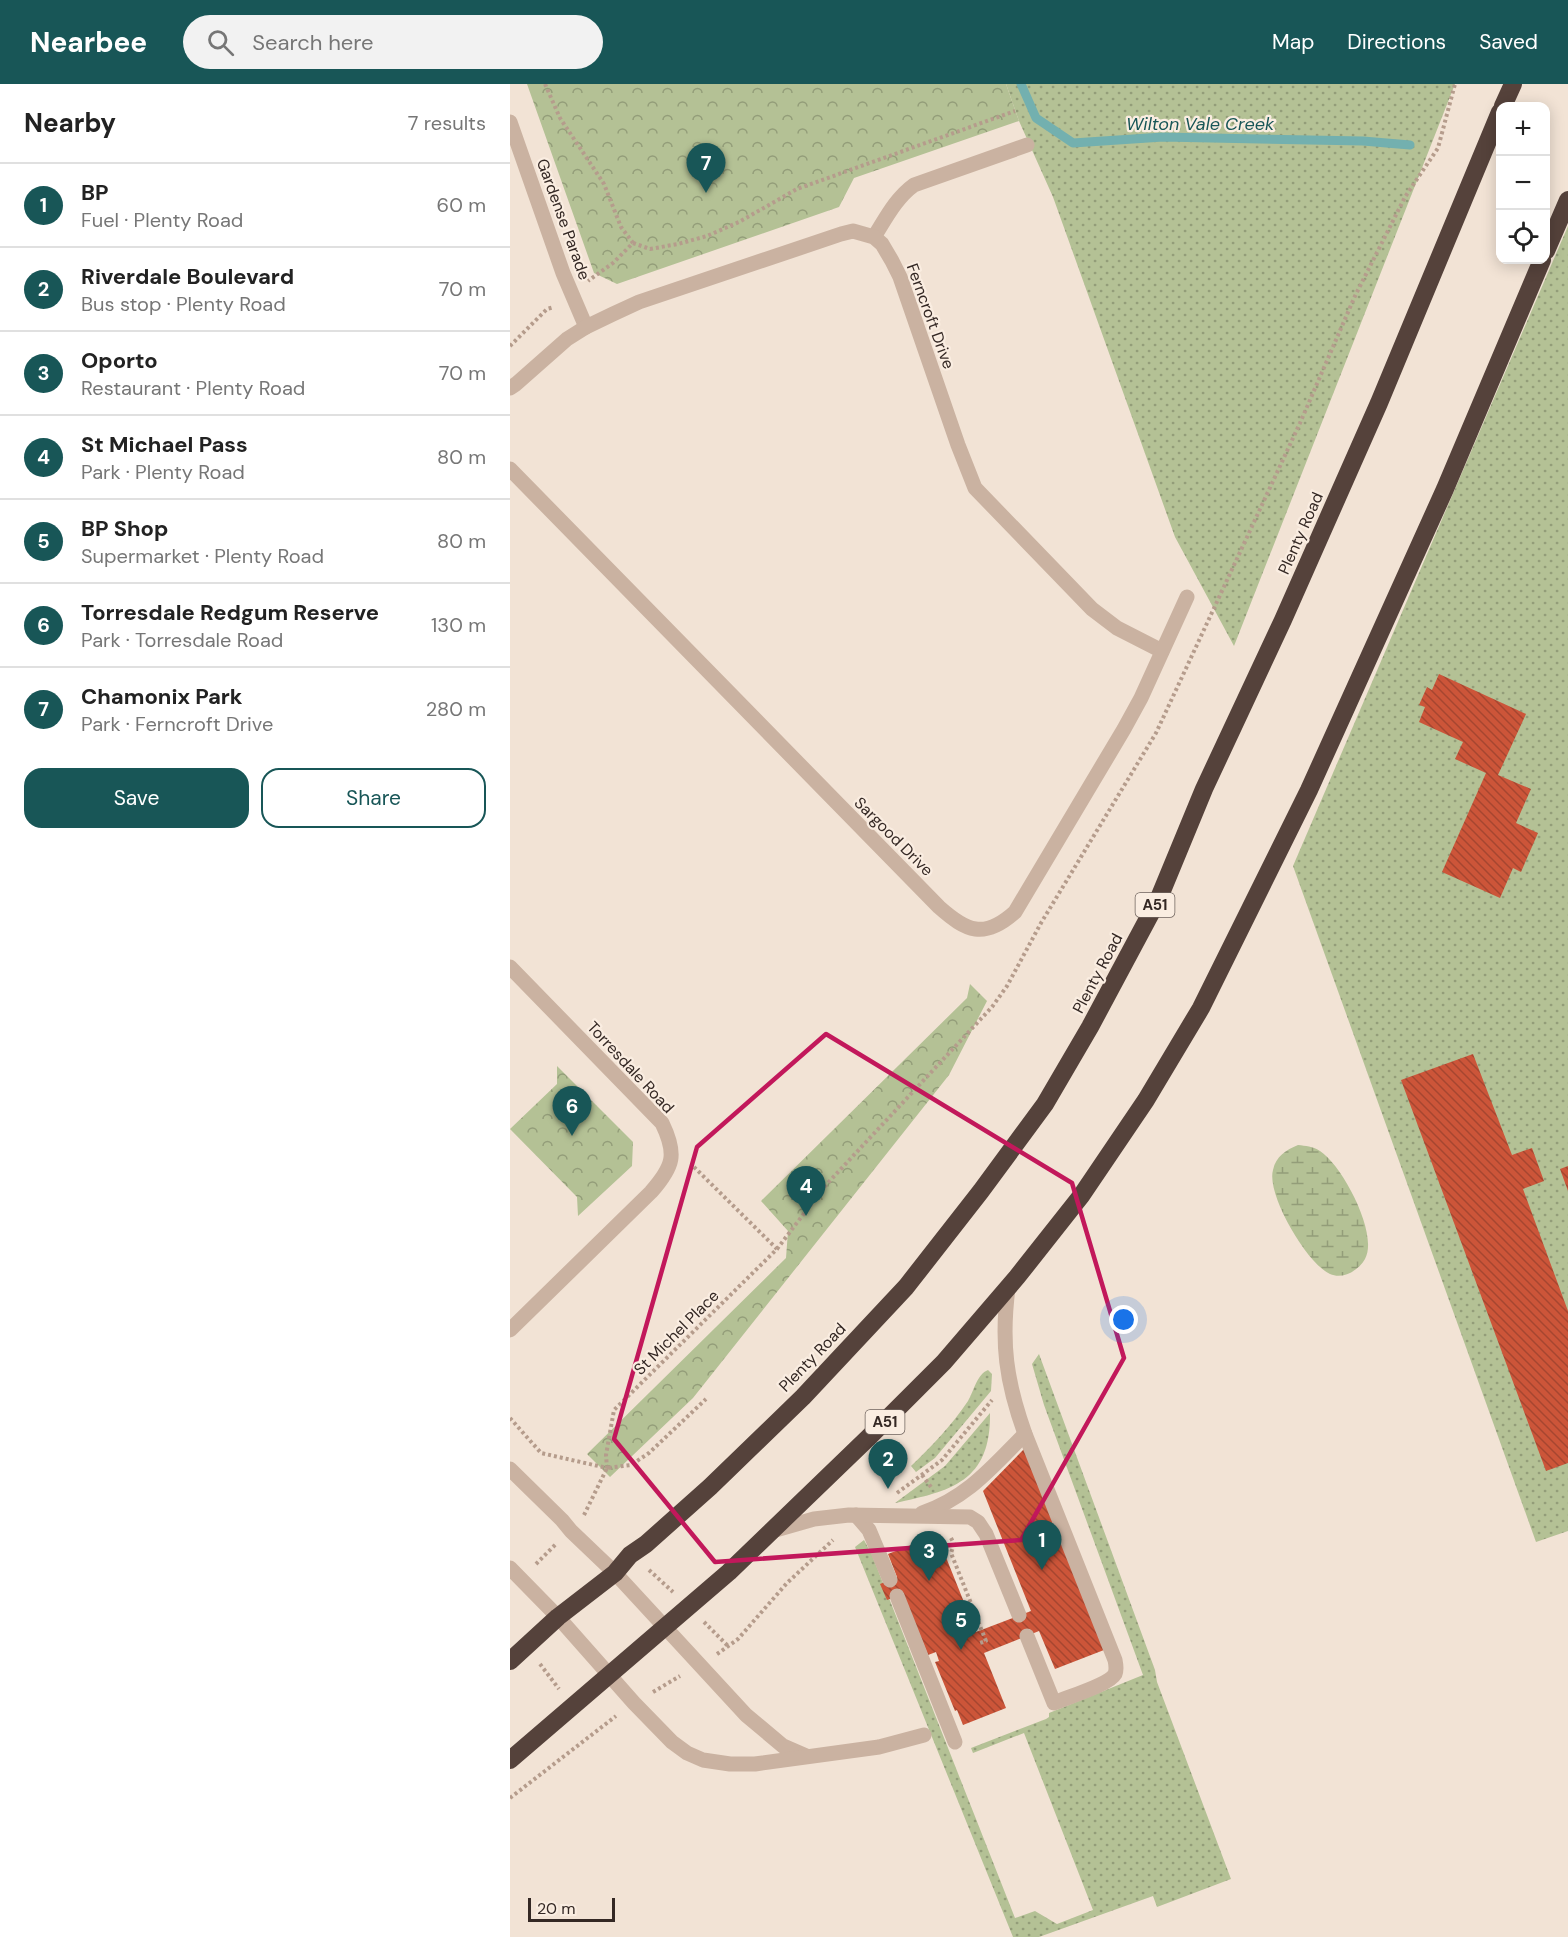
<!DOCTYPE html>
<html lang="en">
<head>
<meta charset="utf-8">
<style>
	:root { --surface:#fff; --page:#f2f2f2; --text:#222; --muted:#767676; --line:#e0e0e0; --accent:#185657 }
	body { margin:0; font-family:"DM Sans",sans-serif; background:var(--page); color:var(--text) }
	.controls { position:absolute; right:18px; top:18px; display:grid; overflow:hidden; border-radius:12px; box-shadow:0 3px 15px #0003 }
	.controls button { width:54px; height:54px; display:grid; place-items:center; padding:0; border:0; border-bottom:2px solid var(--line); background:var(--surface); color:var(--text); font:30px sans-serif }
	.scale { position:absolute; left:18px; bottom:15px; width:87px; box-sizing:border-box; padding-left:6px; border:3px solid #342824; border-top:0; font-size:16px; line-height:21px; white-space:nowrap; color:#342824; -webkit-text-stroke:4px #faede1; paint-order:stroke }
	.you { position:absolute; left:614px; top:1236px; width:21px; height:21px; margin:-15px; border:4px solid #fff; border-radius:50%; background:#1a73e8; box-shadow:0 0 0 9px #1a73e833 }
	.badge { display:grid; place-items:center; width:39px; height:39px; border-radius:50%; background:var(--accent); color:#fff; font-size:20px; font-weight:700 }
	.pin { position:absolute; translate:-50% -50px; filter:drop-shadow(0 2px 3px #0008) }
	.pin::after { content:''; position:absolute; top:32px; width:21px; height:18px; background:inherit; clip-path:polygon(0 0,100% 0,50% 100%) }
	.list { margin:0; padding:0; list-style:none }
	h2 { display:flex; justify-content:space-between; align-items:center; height:78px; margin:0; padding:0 24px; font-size:26px }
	h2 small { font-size:20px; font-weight:400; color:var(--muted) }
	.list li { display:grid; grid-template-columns:39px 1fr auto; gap:18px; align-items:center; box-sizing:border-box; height:84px; padding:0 24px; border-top:2px solid var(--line) }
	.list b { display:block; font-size:22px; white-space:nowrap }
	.list p { margin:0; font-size:20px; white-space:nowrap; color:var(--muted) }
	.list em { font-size:20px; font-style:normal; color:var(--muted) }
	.actions { display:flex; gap:12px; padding:18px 24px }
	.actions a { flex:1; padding:14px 0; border:2px solid var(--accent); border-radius:18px; text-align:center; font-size:21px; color:var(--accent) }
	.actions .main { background:var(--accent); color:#fff }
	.icon { flex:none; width:33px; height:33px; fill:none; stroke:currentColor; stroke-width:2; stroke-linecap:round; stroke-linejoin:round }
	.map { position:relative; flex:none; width:1058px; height:1853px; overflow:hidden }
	header { display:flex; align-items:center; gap:36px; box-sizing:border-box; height:84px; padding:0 30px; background:var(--accent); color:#fff }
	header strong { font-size:28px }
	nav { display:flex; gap:33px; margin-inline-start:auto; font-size:21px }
	.search { width:420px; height:54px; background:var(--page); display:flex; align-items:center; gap:15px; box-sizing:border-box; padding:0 21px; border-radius:33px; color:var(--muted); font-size:22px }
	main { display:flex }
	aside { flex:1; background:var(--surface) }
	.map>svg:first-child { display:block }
	.grass { fill:url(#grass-dots) }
	.wetland { fill:url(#wetland-marsh) }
	.park { fill:url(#park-crowns) }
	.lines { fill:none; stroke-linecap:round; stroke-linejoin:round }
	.stream { stroke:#73b0af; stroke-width:9 }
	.building { fill:url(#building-back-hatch) }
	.path { stroke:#b59c8c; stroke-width:4; stroke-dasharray:3 3; stroke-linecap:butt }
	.minor { stroke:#cab2a1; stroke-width:15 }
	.highway { stroke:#55423b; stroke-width:18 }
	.marked { fill:none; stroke:#c2185b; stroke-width:4.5; stroke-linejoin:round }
	.labels { text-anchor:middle; stroke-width:4.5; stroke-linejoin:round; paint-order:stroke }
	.shield { fill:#faede1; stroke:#6f635d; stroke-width:1.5 }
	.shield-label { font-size:15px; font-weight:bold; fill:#342824 }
	.street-label { font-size:16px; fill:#342824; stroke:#faede1 }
	.water-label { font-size:18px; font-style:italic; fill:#185657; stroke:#faede1 }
</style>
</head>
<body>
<header>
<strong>Nearbee</strong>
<div class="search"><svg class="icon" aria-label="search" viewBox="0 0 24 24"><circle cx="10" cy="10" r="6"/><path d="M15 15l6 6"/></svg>Search here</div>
<nav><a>Map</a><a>Directions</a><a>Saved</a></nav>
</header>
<main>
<aside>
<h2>Nearby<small>7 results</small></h2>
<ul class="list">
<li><span class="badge">1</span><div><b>BP</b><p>Fuel · Plenty Road</p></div><em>60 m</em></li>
<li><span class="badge">2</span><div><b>Riverdale Boulevard</b><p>Bus stop · Plenty Road</p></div><em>70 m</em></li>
<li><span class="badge">3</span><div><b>Oporto</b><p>Restaurant · Plenty Road</p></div><em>70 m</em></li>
<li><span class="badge">4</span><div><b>St Michael Pass</b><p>Park · Plenty Road</p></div><em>80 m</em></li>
<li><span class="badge">5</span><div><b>BP Shop</b><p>Supermarket · Plenty Road</p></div><em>80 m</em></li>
<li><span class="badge">6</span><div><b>Torresdale Redgum Reserve</b><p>Park · Torresdale Road</p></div><em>130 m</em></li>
<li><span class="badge">7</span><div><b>Chamonix Park</b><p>Park · Ferncroft Drive</p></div><em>280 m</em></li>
</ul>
<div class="actions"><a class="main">Save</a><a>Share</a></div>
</aside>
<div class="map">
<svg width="1058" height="1853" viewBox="0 0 1058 1853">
	<defs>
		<pattern id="grass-dots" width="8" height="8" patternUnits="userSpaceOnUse" patternTransform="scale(1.5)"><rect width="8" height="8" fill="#b4c195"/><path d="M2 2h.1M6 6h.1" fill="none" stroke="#939d79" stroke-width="1.8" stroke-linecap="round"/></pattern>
		<pattern id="wetland-marsh" width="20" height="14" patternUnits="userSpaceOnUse" patternTransform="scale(1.5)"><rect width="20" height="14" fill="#b4c195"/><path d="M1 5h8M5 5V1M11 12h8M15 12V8" fill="none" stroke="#939d79"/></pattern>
		<pattern id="park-crowns" width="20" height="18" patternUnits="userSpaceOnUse" patternTransform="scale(1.5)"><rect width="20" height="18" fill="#b4c195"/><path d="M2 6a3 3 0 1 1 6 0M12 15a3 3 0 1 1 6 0" fill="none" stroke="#939d79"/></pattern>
		<pattern id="building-back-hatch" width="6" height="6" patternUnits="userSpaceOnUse" patternTransform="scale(1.5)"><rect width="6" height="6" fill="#cc5539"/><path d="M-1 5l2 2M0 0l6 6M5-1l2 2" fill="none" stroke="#a64630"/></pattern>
	</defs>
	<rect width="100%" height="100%" fill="#f2e3d5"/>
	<g class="grass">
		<path d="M496,0H945L724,562L665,453L543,113L509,37Z"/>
		<path d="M1058,142V1447L1026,1458L783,782Z"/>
		<path d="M529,1270L645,1586L647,1598L721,1795L647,1823L643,1812L529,1853H503L345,1463L354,1456L362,1471L505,1834L525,1827L547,1840L583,1826L514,1649L463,1669L461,1664L536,1635L539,1633V1629L633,1591L534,1321L522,1280Z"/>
		<path d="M478,1286L482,1290L481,1307L425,1374L406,1388L401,1382C422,1362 442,1341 458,1317C464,1307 467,1290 478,1286Z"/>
		<path d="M480,1329C481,1398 441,1407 385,1419L435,1382Z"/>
	</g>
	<path class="wetland" d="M788,1061C796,1062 802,1062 810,1067C832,1081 869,1150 855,1175C849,1186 833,1196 820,1190C797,1180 756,1110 763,1086C766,1072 776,1066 788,1061Z"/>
	<g class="park">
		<path d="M17,0H496L509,37L344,94L329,123L107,200L84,189Z"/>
		<path d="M460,900L477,917L439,991L183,1314L100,1393L77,1370L276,1174L278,1147L251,1117L457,914Z"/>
		<path d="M47,982L123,1058L122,1082L68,1132L67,1113L0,1045L47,1000Z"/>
	</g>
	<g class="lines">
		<path class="stream" d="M511,0L526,34L563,59L653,53L853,57L900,61"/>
	</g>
	<g class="building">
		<path d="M929,590L1016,630L988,691L1021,705L1006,739L1028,749L1011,788L1003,784L990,814L932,788L976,689L945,675L953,658L909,638L915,623L909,621L917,603L922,606Z"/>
		<path d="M963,970L1002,1071L1022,1064L1034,1097L1013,1105L1058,1227V1379L1036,1387L891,996Z"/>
		<path d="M1058,1082V1107L1050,1085Z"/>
		<path d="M514,1365L594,1566L545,1585L529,1547L474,1569L496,1624L453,1641L447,1626L445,1627L425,1578L429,1577L426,1568L418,1571L393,1510L377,1516L370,1500L387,1493L378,1470L427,1451L466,1548L521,1527L473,1407Z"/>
	</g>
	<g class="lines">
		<g class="path">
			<path d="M35,0L50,34L94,100L111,143L123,159L103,179L78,197"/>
			<path d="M123,159L140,165L168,160L197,152L229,138L287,105L505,27"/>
			<path d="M0,262L37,225L44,223"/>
			<path d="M267,1165L315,1102L482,923L497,902L531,839L646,649L790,339L845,212L895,113L928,64L945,0"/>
			<path d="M0,1334L31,1369L97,1384L96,1371L104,1326L267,1165L182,1081"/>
			<path d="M412,1391L421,1403"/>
			<path d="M387,1409L432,1376L482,1316"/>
			<path d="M74,1431L97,1384L121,1381L139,1369L196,1315"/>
			<path d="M441,1454L444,1460L441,1469L476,1557L470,1559"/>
			<path d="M26,1480L46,1460"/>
			<path d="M139,1486L163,1508"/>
			<path d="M194,1538L219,1563"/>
			<path d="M207,1570L228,1555L277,1499L323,1456"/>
			<path d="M30,1580L49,1605"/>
			<path d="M143,1608L170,1592"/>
			<path d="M0,1714L106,1632"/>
		</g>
		<g class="minor">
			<path d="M0,38L53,189L76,243"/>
			<path d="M364,153C376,134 386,114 404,101L517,61"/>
			<path d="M0,304L6,300L57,255L76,243L103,230L129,218L331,150L343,147L364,153L372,160L382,177L390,193L448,361L465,404L582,525L607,544L652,567"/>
			<path d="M0,385L429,823C456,847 474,856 505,828L614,645L631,614L677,513"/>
			<path d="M0,883L152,1039C167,1070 164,1082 141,1108L0,1246"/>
			<path d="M498,1204C491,1259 496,1297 515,1350L605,1576C606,1581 607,1585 605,1590C599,1601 557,1613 544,1619L517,1552"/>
			<path d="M0,1385L52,1436L61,1447L105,1489L236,1631L273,1662L296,1672"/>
			<path d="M412,1429C457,1414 482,1383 515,1350"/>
			<path d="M346,1431L359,1446L380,1496"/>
			<path d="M262,1447L304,1435L339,1431L460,1433L468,1438L476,1450L509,1531"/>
			<path d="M0,1484L48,1533L124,1619L162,1658L177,1669L193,1676L220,1680H245L369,1663L414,1651"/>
			<path d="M387,1512L445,1658"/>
		</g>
		<g class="highway">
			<path d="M993,22L1003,0"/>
			<path d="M1036,167L1058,116"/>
			<path d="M0,1577L48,1533L105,1489L120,1471L136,1460L200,1403L293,1313L396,1203L471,1107L535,1020L580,943L649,814L694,705L773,536L869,319L990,28"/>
			<path d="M0,1676L219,1488L359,1353L434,1278L507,1193L571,1112L636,1016L691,924L799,706L935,405L1032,176"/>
		</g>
	</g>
	<path class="marked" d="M316,950L562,1099L614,1274L511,1456L205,1478L104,1355L187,1063Z"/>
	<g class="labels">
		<g class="shield">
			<rect x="625.5" y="809" width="39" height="24" rx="4.5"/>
			<rect x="355.5" y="1326" width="39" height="24" rx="4.5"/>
		</g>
		<g class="shield-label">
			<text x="645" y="826">A51</text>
			<text x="375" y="1343">A51</text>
		</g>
		<g class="street-label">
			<text transform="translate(54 135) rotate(70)" y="6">Gardense Parade</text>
			<text transform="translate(421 232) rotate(70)" y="6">Ferncroft Drive</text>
			<text transform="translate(790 449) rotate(-66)" y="6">Plenty Road</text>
			<text transform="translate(384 752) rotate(45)" y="6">Sargood Drive</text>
			<text transform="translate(587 889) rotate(-62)" y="6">Plenty Road</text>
			<text transform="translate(121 983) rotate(47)" y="6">Torresdale Road</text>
			<text transform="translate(166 1248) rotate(-45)" y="6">St Michel Place</text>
			<text transform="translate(302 1273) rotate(-46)" y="6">Plenty Road</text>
		</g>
		<g class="water-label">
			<text x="690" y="46">Wilton Vale Creek</text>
		</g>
	</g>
</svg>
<div class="controls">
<button>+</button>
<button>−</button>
<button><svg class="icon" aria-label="locate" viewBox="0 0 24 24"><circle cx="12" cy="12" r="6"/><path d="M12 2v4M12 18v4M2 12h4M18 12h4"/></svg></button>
</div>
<div class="scale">20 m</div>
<div class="you"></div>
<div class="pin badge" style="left:532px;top:1486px">1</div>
<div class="pin badge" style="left:378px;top:1405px">2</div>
<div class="pin badge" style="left:419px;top:1497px">3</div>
<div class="pin badge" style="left:296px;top:1132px">4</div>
<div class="pin badge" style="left:451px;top:1566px">5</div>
<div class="pin badge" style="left:62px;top:1052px">6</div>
<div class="pin badge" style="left:196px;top:109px">7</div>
</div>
</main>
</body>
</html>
